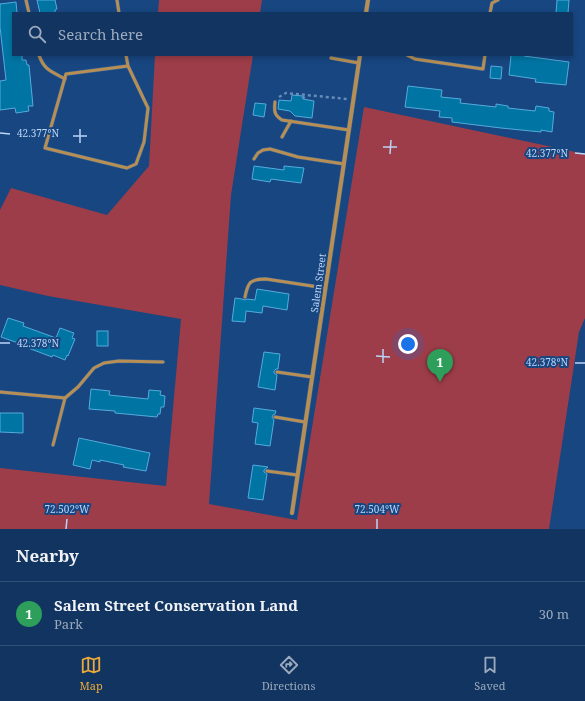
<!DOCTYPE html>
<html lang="en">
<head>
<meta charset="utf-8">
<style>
	:root { --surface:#113460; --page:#1a3c66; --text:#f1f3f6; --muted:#9caabd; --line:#304f75; --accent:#eca93a }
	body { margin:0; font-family:"Noto Serif",serif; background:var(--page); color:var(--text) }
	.you { position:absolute; left:408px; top:344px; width:14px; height:14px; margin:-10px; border:3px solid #fff; border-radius:50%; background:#1a73e8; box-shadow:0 0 0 6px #1a73e833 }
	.badge { display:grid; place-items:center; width:26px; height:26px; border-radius:50%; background:var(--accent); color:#fff; font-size:13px; font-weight:700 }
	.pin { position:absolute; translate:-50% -33px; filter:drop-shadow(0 1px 2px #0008) }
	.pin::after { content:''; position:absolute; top:21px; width:14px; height:12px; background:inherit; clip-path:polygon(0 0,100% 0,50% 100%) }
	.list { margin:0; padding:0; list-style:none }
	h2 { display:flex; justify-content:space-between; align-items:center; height:52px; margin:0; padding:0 16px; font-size:17px }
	h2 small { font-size:13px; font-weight:400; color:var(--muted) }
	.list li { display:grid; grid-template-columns:26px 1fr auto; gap:12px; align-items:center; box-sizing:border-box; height:64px; padding:0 16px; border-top:1px solid var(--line) }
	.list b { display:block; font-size:15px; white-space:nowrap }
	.list p { margin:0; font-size:13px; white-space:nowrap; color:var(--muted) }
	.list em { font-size:13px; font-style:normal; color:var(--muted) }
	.icon { flex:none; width:22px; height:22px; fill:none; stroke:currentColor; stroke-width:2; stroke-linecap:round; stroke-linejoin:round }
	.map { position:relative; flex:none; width:585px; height:529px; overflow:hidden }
	.search { position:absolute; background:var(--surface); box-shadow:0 2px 6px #0003; left:12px; right:12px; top:12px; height:44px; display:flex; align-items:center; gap:10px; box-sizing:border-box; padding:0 14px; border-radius:0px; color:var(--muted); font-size:15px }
	.sheet { height:116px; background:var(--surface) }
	nav { display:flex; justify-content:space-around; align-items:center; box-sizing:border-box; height:56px; border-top:1px solid var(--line); background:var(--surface); font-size:11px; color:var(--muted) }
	nav a { display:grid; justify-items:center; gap:2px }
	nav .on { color:var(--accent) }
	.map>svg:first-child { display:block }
	.green { fill:#9d3d49 }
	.building { fill:#0075a4; stroke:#54abdc }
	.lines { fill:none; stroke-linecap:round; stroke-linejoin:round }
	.lane-casing { stroke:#386398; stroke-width:4 }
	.street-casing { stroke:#386398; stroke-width:5 }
	.path { stroke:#678bba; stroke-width:2.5; stroke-dasharray:3 3; stroke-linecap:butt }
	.lane { stroke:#b78f54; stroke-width:3 }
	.street { stroke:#b78f54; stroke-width:4 }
	.ticks { fill:none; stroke:#bbd5f7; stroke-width:1.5 }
	.labels { text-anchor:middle; stroke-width:4; stroke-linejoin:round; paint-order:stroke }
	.street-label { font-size:10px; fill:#bbd5f7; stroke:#174680 }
	.ticks-label { font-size:10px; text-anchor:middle; fill:#bbd5f7; stroke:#174680; stroke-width:4; stroke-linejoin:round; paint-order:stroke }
</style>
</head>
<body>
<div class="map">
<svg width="585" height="529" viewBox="0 0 585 529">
	<rect width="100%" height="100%" fill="#174680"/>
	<g class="green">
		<path d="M159,0H262L260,13H158Z"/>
		<path d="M155,55H253L231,195L209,504L297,520L364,107L585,154V318L579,332L549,529H0V468L166,486L181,319L48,296L0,285V210L11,188L107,215L149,166Z"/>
	</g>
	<g class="building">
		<path d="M37,0H55L57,9L55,10V13H40Z"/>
		<path d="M557,0H569L568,13H556Z"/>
		<path d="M16,2L17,13H13V55H22V60H26L27,65H29L33,106H28L29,111L16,113L15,108L0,110V81L6,80L0,27V4Z"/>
		<path d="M511,55H524V56L569,62L566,85L535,82L536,79L509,75Z"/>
		<path d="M491,66L502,67L501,79L490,78Z"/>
		<path d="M408,86L442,90L441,97L461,99L460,103L496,107V104L508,106V108L535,111L536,106L549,108V111L554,112L552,132L541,130V132L501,128L452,122V118L439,117L440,111L405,107Z"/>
		<path d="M292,95L303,96V99L314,101L312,118L295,116L290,111L278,109L279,100L291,101Z"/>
		<path d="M255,103L266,104L264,117L253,115Z"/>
		<path d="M254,166L284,170V166L304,168L301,183L271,179L270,182L252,179Z"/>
		<path d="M257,289L289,294L287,310L263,306L262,313L246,311L245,322L232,321L235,298L242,299L245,300L247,299L255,300Z"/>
		<path d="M8,318L24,323L23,326L56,338L60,328L74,333L72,338L75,339L68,356L67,355L65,360L53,355L52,357L23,346L24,345L1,337Z"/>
		<rect x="97" y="331" width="11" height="15"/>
		<path d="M264,352L280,354L278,369H276L274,371V373L277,375L275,390L258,387Z"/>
		<path d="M91,389L110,391L109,395L148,399L149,390L161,391L160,395L165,396L164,407H161L160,414H158L157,417L115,413V411L89,409Z"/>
		<path d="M254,408L276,411L275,414L273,415L272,417L274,420L270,446L255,444L258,423L252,422Z"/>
		<path d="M0,413H23V433L0,432Z"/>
		<path d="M79,438L150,453L146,471L123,467L124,465L100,460V462L92,460L90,469L73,465Z"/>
		<path d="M253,465L268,467L264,470V472L267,474L263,500L248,498Z"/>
	</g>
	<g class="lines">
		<g class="lane-casing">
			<g id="lane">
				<path d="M26,0L29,13"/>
				<path d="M117,0L119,13"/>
				<path d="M490,13L492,3L498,0"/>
				<path d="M39,55C44,70 51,71 65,79"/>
				<path d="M126,55L128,66L148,108L144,142L136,164L127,168L45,148L66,74L128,66"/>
				<path d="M407,55L415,59L483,69L485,55"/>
				<path d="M331,58L359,63"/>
				<path d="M275,102C274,111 274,115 282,120L349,130"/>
				<path d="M282,137L291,121"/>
				<path d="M254,159L258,153L263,150L270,149L298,157L344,164"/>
				<path d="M245,297C248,282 250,279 266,279L325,288"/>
				<path d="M277,372L312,377"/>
				<path d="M0,392L65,398"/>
				<path d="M275,417L305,422"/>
				<path d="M53,445L65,398L78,387L94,368L104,363L119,361L163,362"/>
				<path d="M267,471L297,475"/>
			</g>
		</g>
		<g class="street-casing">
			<g id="street">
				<path d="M366,13L368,0"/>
				<path d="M292,513L360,55"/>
			</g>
		</g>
		<g class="path">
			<path d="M279,97L286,93L347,99"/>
			<path d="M303,99L305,95"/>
		</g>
		<use href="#lane" class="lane"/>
		<use href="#street" class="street"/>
	</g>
	<path class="ticks" d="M0,133L10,134M73,136H87M80,143V129M383,147H397M575,153L585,154M390,154L391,140M0,343H10M376,356L390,357M383,363V349M575,363H585M66,529L67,519M377,529V519"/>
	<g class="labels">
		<g class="street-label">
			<text transform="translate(318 283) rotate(-82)" y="4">Salem Street</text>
		</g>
	</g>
	<g class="ticks-label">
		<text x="38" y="137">42.377°N</text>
		<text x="547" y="157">42.377°N</text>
		<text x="38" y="347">42.378°N</text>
		<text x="547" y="366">42.378°N</text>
		<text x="67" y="513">72.502°W</text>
		<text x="377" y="513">72.504°W</text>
	</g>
</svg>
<div class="you"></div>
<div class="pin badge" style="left:440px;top:382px;background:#2e9e5b">1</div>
<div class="search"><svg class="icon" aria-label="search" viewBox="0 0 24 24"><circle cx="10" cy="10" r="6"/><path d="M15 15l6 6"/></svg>Search here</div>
</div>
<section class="sheet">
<h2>Nearby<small></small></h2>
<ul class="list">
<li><span class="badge" style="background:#2e9e5b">1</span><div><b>Salem Street Conservation Land</b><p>Park</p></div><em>30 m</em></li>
</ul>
</section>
<nav>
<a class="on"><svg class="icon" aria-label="map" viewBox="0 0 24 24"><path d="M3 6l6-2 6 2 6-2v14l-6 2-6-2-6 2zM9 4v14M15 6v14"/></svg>Map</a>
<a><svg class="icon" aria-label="directions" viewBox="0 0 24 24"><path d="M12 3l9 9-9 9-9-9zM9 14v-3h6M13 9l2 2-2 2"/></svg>Directions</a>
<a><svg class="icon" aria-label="saved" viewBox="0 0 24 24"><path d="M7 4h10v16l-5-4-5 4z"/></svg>Saved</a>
</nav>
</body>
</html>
